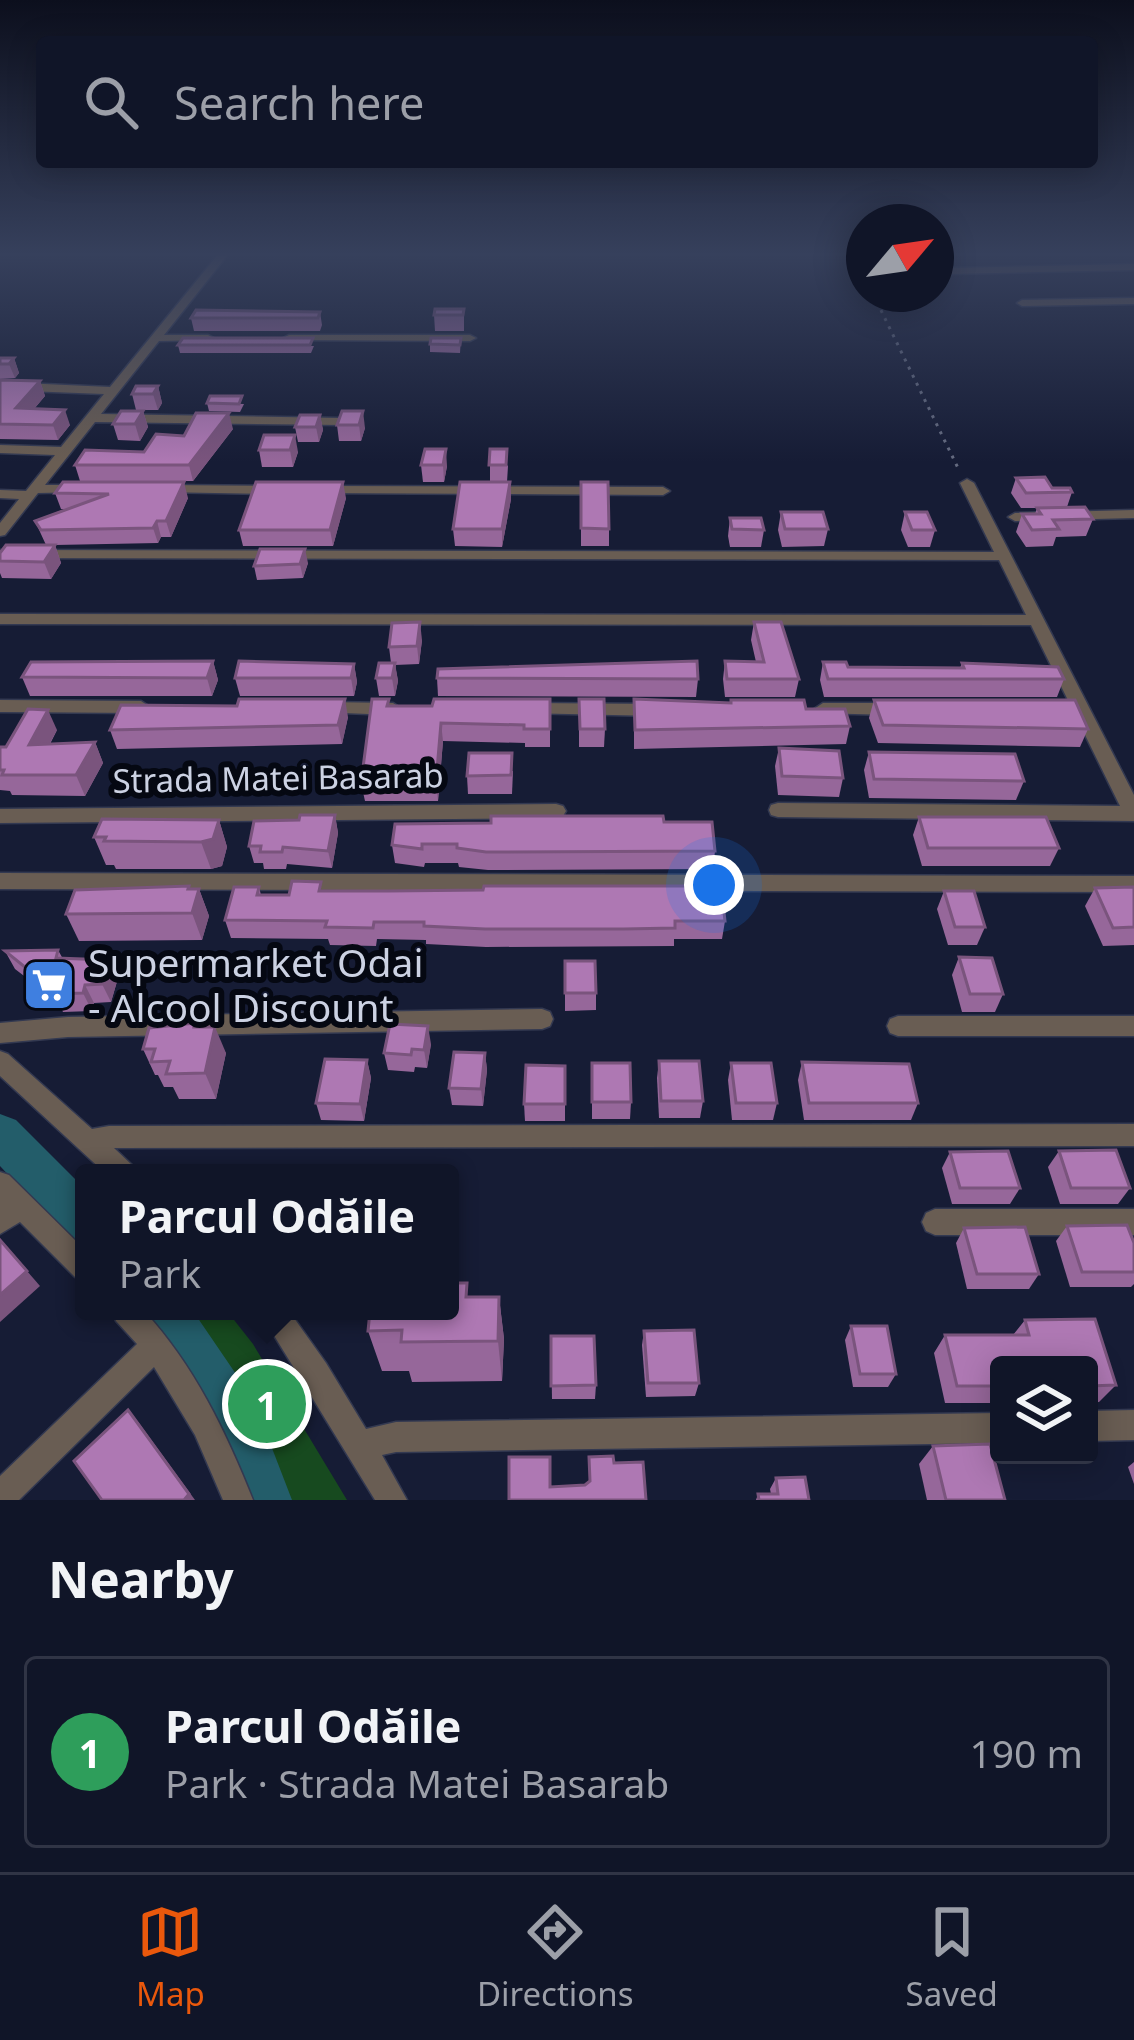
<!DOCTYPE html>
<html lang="en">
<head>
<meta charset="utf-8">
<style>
	:root { --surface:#101528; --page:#1e2234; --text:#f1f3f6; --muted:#9c9fa8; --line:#303445; --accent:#ea580c }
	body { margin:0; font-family:"Noto Sans",sans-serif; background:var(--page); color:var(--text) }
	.controls { position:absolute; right:36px; bottom:36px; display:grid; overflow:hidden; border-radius:12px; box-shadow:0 6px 30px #0003 }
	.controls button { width:108px; height:108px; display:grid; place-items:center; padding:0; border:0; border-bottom:3px solid var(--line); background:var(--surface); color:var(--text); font:60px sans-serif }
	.compass { position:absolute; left:846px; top:204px; width:108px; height:108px; border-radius:50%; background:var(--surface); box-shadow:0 6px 30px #0003; rotate:61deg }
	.you { position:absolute; left:714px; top:885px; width:42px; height:42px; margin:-30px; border:9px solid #fff; border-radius:50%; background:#1a73e8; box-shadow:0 0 0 18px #1a73e833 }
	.badge { display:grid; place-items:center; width:78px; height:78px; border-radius:50%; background:var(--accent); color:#fff; font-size:39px; font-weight:700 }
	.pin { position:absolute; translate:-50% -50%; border:6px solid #fff; box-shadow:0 3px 12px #0006 }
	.popup { position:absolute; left:75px; top:1164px; width:384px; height:156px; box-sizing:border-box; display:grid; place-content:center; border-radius:12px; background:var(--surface); filter:drop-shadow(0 3px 9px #0005); font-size:39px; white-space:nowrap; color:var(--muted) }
	.popup b { font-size:45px; color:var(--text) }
	.popup::after { content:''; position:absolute; left:50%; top:100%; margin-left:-24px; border:24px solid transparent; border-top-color:var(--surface) }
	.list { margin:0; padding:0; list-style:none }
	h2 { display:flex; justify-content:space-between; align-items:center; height:156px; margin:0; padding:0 48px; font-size:51px }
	h2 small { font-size:39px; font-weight:400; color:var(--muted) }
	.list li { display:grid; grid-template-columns:78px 1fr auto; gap:36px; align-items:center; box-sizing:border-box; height:192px; margin:0 24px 24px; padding:0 24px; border:3px solid var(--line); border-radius:12px }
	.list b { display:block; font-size:45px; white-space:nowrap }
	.list p { margin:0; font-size:39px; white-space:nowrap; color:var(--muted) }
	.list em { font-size:39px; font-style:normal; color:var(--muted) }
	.icon { flex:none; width:66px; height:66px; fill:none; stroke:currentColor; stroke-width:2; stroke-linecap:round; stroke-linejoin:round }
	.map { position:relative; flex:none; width:1134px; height:1500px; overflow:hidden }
	.search { position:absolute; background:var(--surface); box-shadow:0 6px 30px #0003; left:36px; right:36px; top:36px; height:132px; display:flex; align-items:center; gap:30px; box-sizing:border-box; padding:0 42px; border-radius:12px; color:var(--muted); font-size:45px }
	.sheet { height:372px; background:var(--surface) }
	nav { display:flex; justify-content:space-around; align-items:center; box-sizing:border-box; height:168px; border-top:3px solid var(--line); background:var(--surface); font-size:33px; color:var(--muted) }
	nav a { display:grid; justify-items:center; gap:6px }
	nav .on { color:var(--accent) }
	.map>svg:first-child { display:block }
	.green { fill:#174a1f }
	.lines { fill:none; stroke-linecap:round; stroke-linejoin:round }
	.river { fill:#235d6a; fill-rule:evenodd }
	.minor-casing { stroke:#333951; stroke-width:3 }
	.path { stroke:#656b80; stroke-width:3; stroke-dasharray:3 6; stroke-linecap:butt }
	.minor { fill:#695d53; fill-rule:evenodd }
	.wall { fill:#96679a }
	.shaded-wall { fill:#7a547d }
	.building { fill:#ae78b3; stroke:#7a547d; stroke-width:3 }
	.labels { text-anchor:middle; stroke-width:12; stroke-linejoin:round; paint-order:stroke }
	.street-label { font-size:33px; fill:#ccd2e3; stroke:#050812 }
	.near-poi-label { font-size:39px; fill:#ccd2e3; stroke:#050812; text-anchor:start }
</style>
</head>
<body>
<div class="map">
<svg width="1134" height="1500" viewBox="0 0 1134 1500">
	<rect width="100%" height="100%" fill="#161c35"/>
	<path class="green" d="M184,1311H227L253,1344L347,1500H285L230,1380Z"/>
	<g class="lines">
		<g class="river">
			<path d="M0,1114L16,1120L84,1188V1244L67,1238L0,1166Z"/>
			<path d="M138,1311H193L253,1399L292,1500H236L213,1433Z"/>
		</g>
		<g class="minor-casing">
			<g id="minor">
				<path d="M220,252H230L164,335H208L214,338L212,340L159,341L101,414L339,418L343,419V425L95,422L45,485H82L87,486V492L38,493L5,535L0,536V523L19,499L0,498V490L26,491L55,455L0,453V445L61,447L104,394L0,390V382L110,387Z"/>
				<path d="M1134,264V270L949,274L944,271L949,268Z"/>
				<path d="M1134,298V304L1022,306L1017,303L1022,300Z"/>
				<path d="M289,335H470L476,338L470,341L285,340L283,338Z"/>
				<path d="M967,479L974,483L1134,795V821L778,817L771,815L769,810L771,805L778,803L1120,806L1031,625L0,624V614L1026,615L999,560L0,558V550L994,552L960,483Z"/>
				<path d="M164,485L274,486L281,490L274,494L159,492L157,489Z"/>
				<path d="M320,486L663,487L670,491L663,495L315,493V487Z"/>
				<path d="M1134,510V518L1015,521L1008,517L1015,513Z"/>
				<path d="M0,700L141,701L150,707L141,713L0,712Z"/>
				<path d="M325,702L393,703L402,709L393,715L319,712L316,708L319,704Z"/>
				<path d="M529,703L657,704L666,710L657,716L523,713L520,709L523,705Z"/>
				<path d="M823,703H891L900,709L891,715L817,713L814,709Z"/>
				<path d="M556,804L563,806L566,811L563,816L556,818L0,823V809Z"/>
				<path d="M0,873L1134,876V892L0,889Z"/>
				<path d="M542,1009L550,1012L553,1019L550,1026L542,1029L68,1037L0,1043V1023L68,1017Z"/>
				<path d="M898,1016H1134V1036H898L890,1033L887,1026L890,1019Z"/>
				<path d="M0,1051L8,1054L92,1129L109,1126L1134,1124V1146L114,1148L132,1165L135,1173H105L0,1076Z"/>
				<path d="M0,1172L9,1175L84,1249V1281L75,1277L20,1222L0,1234Z"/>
				<path d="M935,1209H1134V1235H935L926,1231L922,1222L926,1213Z"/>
				<path d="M112,1311H144C194,1365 226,1432 253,1500H223L195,1435L154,1367L19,1500H0V1476L137,1344L116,1321Z"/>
				<path d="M259,1311H289L326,1363L366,1429L396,1422L999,1413V1443L396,1452L382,1455L407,1500H375Z"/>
				<path d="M1134,1410V1440L1089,1441V1411Z"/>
			</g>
		</g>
		<g class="path">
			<path d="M851,252L864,278"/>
			<path d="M873,294L959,470"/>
		</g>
		<use href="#minor" class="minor"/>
	</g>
	<g class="wall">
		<path d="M464,309V331H435L434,315Z"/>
		<path d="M320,312L322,325L320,331H194L191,318Z"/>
		<path d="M461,338L460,353L430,352V344Z"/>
		<path d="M178,345L314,346L311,353H180Z"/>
		<path d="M0,358H14L19,373L15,378L0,379Z"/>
		<path d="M0,380L40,381L45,396L34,409L70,425L58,440L0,439Z"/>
		<path d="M158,386L162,403L158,410H136L132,394Z"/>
		<path d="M207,403L244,404L240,412L209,411Z"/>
		<path d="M143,411L148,427L140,441L118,440L113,424Z"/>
		<path d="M342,411L365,428L361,441H339L337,425Z"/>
		<path d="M320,415L323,430L319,442H298L295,427Z"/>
		<path d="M233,429L193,481H80L75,465L144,452L184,436Z"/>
		<path d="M264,435L298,452L293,467H262L259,450Z"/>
		<path d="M490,449L508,466L507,482H510L511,499L502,547L455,546L453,529L490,482Z"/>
		<path d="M421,465L447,466L444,482H423Z"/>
		<path d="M1016,478L1072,492L1067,507L1093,519L1086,536L1056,537L1053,546L1026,547L1016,532L1022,514H1035L1037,508H1021L1011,493Z"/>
		<path d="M63,482L188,498L171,537H161L158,543L55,545L61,563L51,579L2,578L0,573V553L46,545L35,521L68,509H61L55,493Z"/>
		<path d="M581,482L609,529V546H581Z"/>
		<path d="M346,498L333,546H243L239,530Z"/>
		<path d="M781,512L828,529L824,546L782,547L778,530Z"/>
		<path d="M905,512L935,530L930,547H908L901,530Z"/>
		<path d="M730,518L764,530L761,547H730L728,536Z"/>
		<path d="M308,563L303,578L257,580L254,566Z"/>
		<path d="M754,622L799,679L795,697H725L723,679L725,661L756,662L751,640Z"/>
		<path d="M422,640L419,664L395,665L398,681L395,696H379L376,678L391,663L389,647Z"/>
		<path d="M213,661L218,680L212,696H30L22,677Z"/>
		<path d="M823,662L848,667L960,668L962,663L1064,679L1057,697H824L820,680Z"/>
		<path d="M354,664L357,682L354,696H240L235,678Z"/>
		<path d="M437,678L698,679L696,697L438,696Z"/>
		<path d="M550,699V747H525V743L443,741L438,801H365L361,783L390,706H432Z"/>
		<path d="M579,699L605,729L604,747H579Z"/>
		<path d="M634,699L850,726L846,744L634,749Z"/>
		<path d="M874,700L1088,729L1080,747L878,743L869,718Z"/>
		<path d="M348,717L342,744L117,749L110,730Z"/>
		<path d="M57,730L50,744L95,742L103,763L85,796L12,795L10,791L0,790V747H6Z"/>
		<path d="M779,748L843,778L839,797L778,795L775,766Z"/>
		<path d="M869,752L1024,781L1016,800L869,798L864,770Z"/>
		<path d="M513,771L512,794H468L467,776Z"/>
		<path d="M335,815L338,833L332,868L287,864L286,869H264L263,863H254L249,846L299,820Z"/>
		<path d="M919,817L1059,848L1050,866H922L913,835Z"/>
		<path d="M219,820L227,847L222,866L211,869H116L114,865H106L94,837Z"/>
		<path d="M664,822L715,851L713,869L488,870L459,867L458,863H425L424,867L395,863L392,845Z"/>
		<path d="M259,887L261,895H289L323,891L725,921L722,939H674V946L486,947L426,944V940L377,939L376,946L330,945L328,939L231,938L225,920Z"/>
		<path d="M1134,887V945L1103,946L1085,906L1095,888Z"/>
		<path d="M190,889H199L209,916L202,940L79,941L66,914Z"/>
		<path d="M944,891L985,927L977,945H948L937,909Z"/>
		<path d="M58,950L63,959L118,978L111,1002L94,1003L92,1011L63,1012L58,1002L15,969L5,951Z"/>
		<path d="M959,957L1003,994L995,1012H962L952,975Z"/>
		<path d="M565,961L596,993V1010L565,1011Z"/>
		<path d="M197,1027L226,1053L216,1099H179L173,1087H164L158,1075H155L143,1049Z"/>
		<path d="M431,1044L427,1068L415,1067L414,1072L388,1070L384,1053Z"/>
		<path d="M485,1053L487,1070L483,1106L452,1105L449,1088Z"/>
		<path d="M367,1060L371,1078L364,1121L321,1120L316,1103Z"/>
		<path d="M659,1061L703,1101L700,1118H659L657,1078Z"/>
		<path d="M802,1062L918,1103L911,1120H804L798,1080Z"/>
		<path d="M592,1063L631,1102L630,1119H592Z"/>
		<path d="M731,1063L777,1103L773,1120H732L728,1080Z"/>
		<path d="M565,1066V1121H525L524,1104Z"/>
		<path d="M1059,1151L1130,1188L1118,1204H1060L1048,1167Z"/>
		<path d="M950,1152L1020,1188L1010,1204H952L942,1168Z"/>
		<path d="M1067,1226L1134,1243V1284L1131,1287H1070L1056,1241Z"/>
		<path d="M964,1228L1039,1274L1029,1289H967L956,1243Z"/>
		<path d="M469,1297H499L504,1339L502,1381L412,1382L409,1371H382L368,1331Z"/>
		<path d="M1095,1319L1116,1385L1099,1402L1089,1403V1365H999V1403H945L934,1353L945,1335H1013L1025,1320Z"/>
		<path d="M851,1326L896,1374L888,1387H853L845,1340Z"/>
		<path d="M644,1331L699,1383L695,1396L646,1397L642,1345Z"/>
		<path d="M551,1336L596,1385L595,1399H552Z"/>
		<path d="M933,1446L1005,1500H927L919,1464Z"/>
		<path d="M1134,1462V1484L1128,1467Z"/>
		<path d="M776,1478L809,1500H756L758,1494H771L770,1489Z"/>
	</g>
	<g class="shaded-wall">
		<path d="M14,358L19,373L15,378L9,364Z"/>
		<path d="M40,381L45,396L22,423L16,408Z"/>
		<path d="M158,386L162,403L158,410L153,394Z"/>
		<path d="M65,410L70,425L58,440L53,425Z"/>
		<path d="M143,411L148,427L140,441L135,424Z"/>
		<path d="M363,411L365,428L361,441L359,425Z"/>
		<path d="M229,413L233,429L193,481L189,465Z"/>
		<path d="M320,415L323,430L319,442L316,427Z"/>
		<path d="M295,435L298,452L293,467L290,450Z"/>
		<path d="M446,449L447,466L444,482L443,465Z"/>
		<path d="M184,482L188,498L171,537L166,521Z"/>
		<path d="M343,482L346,498L333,546L330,530Z"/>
		<path d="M510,482L511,499L502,547V529Z"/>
		<path d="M157,521L161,537L158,543L153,528Z"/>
		<path d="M55,545L61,563L51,579L44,562Z"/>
		<path d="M305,549L308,563L303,578L300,564Z"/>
		<path d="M420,622L422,640L419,664L417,646Z"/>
		<path d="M213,661L218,680L212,696L207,678Z"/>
		<path d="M395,663L398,681L395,696L392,678Z"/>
		<path d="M354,664L357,682L354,696L351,678Z"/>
		<path d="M345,699L348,717L342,744L338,725Z"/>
		<path d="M48,710L57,730L38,765L29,745Z"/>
		<path d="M441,723L443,741L438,801L436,782Z"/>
		<path d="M95,742L103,763L85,796L76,775Z"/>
		<path d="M335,815L338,833L332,868L328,851Z"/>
		<path d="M219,820L227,847L222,866L211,869L201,842Z"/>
		<path d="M189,886L195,903L199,889L209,916L202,940L192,913Z"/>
		<path d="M109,960L118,978L111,1002L102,984Z"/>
		<path d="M85,985L94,1003L92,1011L83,993Z"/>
		<path d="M428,1026L431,1044L427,1068L424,1050Z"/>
		<path d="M215,1027L226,1053L216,1099L205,1073Z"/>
		<path d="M485,1053L487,1070L483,1106L481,1089Z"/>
		<path d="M367,1060L371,1078L364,1121L360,1104Z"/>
		<path d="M27,1271L40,1286L0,1322V1295Z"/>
		<path d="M499,1297L504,1339L502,1381L498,1341Z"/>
		<path d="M128,1410L139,1423L195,1500H184Z"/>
	</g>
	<g class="building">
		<path d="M435,309H464L463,315H434Z"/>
		<path d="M196,310L320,312L318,318H191Z"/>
		<path d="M183,338H313L310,345H178Z"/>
		<path d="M431,338H461L460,345L430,344Z"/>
		<path d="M0,358H14L9,364H0Z"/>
		<path d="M0,380L40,381L16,408L65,410L53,425L0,424Z"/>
		<path d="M136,386H158L153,394H132Z"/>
		<path d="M210,396H242L239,404L207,403Z"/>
		<path d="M121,411H143L135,424H113Z"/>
		<path d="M342,411H363L359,425H337Z"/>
		<path d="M196,413H229L189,465H75L85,450L144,452L156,434L184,436Z"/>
		<path d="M300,415H320L316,427H295Z"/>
		<path d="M264,435H295L290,450H259Z"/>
		<path d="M425,449H446L443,465H421Z"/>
		<path d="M490,449H507L506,465H489Z"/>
		<path d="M1045,477L1052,488H1070L1072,492L1026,493L1016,478Z"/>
		<path d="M63,482H184L166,521H157L153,528L41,530L35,521L109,494L55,493Z"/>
		<path d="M256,482H343L330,530H239Z"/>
		<path d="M460,482H510L502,529H453Z"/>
		<path d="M581,482H608L609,529L581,528Z"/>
		<path d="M1085,507L1093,519L1053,520L1059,529L1032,530L1022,514H1041L1037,508Z"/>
		<path d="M781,512H823L828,529H785Z"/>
		<path d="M905,512H927L935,530H912Z"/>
		<path d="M730,518H761L764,530L732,529Z"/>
		<path d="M6,545H55L44,562L0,561V553Z"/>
		<path d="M260,549H305L300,564L254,566Z"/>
		<path d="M420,622L417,646L389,647L392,623Z"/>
		<path d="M754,622H781L799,679H727L725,661L764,662Z"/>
		<path d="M213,661L207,678L22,677L31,662Z"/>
		<path d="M239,661L354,664L351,678H235Z"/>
		<path d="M697,661L698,679L437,678L438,669Z"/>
		<path d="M823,662H846L848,667L964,668L962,663L1058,667L1064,679H828Z"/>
		<path d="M379,663H395L392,678H376Z"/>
		<path d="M239,699H345L338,725L110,730L121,705L237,706Z"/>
		<path d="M372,699H389L387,706H432L434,699H550V729H524V725L441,723L436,782L361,783Z"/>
		<path d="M579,699H604L605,729H580Z"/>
		<path d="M634,699L731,703V700H804L806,709H845L850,726L635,730Z"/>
		<path d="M874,700H1075L1088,729L883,725Z"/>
		<path d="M28,709L48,710L29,745L95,742L76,775H2L4,770H0V747H6Z"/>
		<path d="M779,748L839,751L843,778L782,776Z"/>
		<path d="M869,752L1015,754L1024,781L874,779Z"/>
		<path d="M469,753H512L511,775L467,776Z"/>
		<path d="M300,815H335L328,851L283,847L282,852H260L261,846H249L254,821L299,820Z"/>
		<path d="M491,816H663L664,822H712L715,851L486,852L457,848V844H422V849L392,845L395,824L491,823Z"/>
		<path d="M919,817H1046L1059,848H928Z"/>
		<path d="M102,819L219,820L213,839L201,842L104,841L106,837H94Z"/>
		<path d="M292,881L321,882L319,891H388L483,890L484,886H721L725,921H675V928L624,929H485L424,926V922H374L373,928L325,927L327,921L225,920L234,887H259L257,895H289Z"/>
		<path d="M189,886L188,889H199L192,913L66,914L75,890Z"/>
		<path d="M1134,887V927L1113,928L1095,888Z"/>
		<path d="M944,891H974L985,927H955Z"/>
		<path d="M58,950L56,958L109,960L102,984L85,985L83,993L53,994L57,984L47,985L5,951Z"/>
		<path d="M959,957L992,958L1003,994H970Z"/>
		<path d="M565,961H595L596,993H565Z"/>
		<path d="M195,1023L194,1027H215L205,1073L166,1074L170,1061L151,1062L155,1049H143L149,1028Z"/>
		<path d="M390,1024L428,1026L424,1050L412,1049L411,1055L384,1053Z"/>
		<path d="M454,1052L485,1053L481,1089L449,1088Z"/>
		<path d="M325,1059L367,1060L360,1104L316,1103Z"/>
		<path d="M659,1061H699L703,1101H661Z"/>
		<path d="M802,1062L909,1064L918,1103H809Z"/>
		<path d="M592,1063H630L631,1102H592Z"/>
		<path d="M731,1063H771L777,1103H736Z"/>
		<path d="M526,1065L565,1066V1104H524Z"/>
		<path d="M1116,1150L1130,1188H1071L1059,1151Z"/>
		<path d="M1008,1151L1020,1188H960L950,1152Z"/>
		<path d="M1127,1225L1134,1243V1272H1082L1067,1226Z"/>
		<path d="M1025,1227L1039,1274H977L964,1228Z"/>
		<path d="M0,1240L27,1271L0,1295Z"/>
		<path d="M450,1283H467L466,1297H499L498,1341L401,1342L402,1330L368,1331L370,1311H450Z"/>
		<path d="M1095,1319L1116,1385L1089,1386V1365H999V1386H957L945,1335H1029L1025,1320Z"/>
		<path d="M851,1326H887L896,1374H860Z"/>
		<path d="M694,1330L699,1383H648L644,1331Z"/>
		<path d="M551,1336H594L596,1385L551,1386Z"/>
		<path d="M128,1410L189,1494L184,1500H102L74,1461Z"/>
		<path d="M990,1444L1005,1500H946L933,1446Z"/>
		<path d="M613,1456L614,1463L643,1462L646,1500H509V1457H550V1487L585,1485L590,1481L589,1457Z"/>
		<path d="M805,1477L809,1500H759L758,1494H778L776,1478Z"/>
	</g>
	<linearGradient id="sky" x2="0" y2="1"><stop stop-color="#0c0f1d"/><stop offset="0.55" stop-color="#36405c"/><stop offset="1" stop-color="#36405c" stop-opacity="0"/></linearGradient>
	<rect width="1134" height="462" fill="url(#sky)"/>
	<defs>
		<g id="supermarket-square" transform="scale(2.7)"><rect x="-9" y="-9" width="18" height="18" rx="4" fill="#3f7fe0" stroke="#050812"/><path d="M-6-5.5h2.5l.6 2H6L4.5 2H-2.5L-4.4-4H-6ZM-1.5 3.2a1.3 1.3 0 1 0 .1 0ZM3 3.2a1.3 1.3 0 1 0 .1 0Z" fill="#fff"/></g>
	</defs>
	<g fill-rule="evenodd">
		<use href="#supermarket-square" x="49" y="985"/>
	</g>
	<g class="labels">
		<g class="street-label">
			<text transform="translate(278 778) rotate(-1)" y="12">Strada Matei Basarab</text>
		</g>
		<g class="near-poi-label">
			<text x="88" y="977">Supermarket Odai<tspan x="88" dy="45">- Alcool Discount</tspan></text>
		</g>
	</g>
</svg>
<div class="controls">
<button><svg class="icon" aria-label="layers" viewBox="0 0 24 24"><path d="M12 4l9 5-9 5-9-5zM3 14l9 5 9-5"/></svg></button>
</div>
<svg class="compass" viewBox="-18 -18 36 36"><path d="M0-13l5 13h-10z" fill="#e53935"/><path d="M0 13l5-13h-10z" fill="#9c9fa8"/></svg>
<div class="you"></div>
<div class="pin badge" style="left:267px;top:1404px;background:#2e9e5b">1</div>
<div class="popup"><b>Parcul Odăile</b>Park</div>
<div class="search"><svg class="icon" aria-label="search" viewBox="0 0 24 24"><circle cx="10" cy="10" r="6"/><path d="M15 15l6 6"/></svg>Search here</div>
</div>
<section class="sheet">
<h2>Nearby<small></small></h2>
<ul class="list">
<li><span class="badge" style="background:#2e9e5b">1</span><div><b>Parcul Odăile</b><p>Park · Strada Matei Basarab</p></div><em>190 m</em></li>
</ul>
</section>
<nav>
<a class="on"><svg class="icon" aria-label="map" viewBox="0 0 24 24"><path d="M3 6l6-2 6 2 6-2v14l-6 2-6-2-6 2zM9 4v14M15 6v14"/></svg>Map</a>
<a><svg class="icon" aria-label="directions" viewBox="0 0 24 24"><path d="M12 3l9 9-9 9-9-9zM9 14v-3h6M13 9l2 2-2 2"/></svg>Directions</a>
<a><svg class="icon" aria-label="saved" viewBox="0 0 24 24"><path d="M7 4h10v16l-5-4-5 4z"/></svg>Saved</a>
</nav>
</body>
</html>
